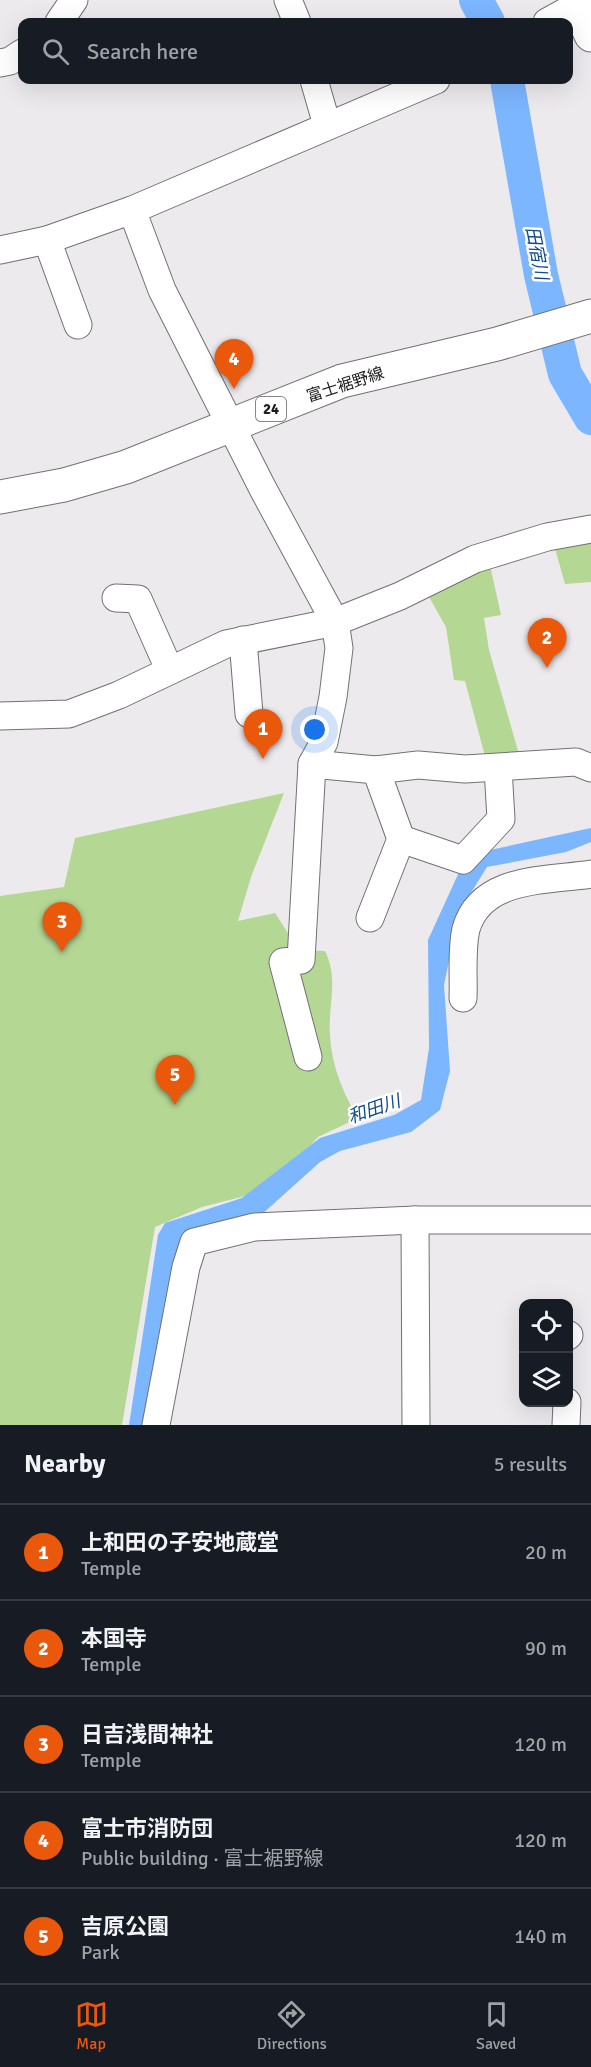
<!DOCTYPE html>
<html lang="en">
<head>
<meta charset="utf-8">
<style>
	:root { --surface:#171b24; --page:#20242c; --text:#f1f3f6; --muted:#9ea1a6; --line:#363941; --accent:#ea580c }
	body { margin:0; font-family:Signika,"Noto Sans JP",sans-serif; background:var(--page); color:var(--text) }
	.controls { position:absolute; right:18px; bottom:18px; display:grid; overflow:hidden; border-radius:12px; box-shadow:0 6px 24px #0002 }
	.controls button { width:54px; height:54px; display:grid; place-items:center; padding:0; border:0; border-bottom:2px solid var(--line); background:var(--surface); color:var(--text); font:30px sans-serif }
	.you { position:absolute; left:315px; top:730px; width:21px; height:21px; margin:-15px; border:4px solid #fff; border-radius:50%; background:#1a73e8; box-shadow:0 0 0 9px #1a73e833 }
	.badge { display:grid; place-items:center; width:39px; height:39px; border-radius:50%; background:var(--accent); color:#fff; font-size:20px; font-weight:700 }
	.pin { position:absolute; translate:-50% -50px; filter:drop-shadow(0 2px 3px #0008) }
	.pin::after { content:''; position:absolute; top:32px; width:21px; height:18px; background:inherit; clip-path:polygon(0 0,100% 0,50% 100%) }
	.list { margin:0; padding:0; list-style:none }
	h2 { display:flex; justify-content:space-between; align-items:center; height:78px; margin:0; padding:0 24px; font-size:26px }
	h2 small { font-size:20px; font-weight:400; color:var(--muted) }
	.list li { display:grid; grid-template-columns:39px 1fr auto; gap:18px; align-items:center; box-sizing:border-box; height:96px; padding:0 24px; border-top:2px solid var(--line) }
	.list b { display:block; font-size:22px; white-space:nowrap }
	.list p { margin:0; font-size:20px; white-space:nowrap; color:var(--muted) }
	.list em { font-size:20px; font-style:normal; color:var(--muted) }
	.icon { flex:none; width:33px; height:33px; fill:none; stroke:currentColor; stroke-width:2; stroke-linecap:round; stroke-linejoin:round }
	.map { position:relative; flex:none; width:591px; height:1425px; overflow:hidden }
	.search { position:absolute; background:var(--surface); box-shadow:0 6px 24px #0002; left:18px; right:18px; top:18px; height:66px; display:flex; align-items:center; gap:15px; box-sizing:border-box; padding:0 21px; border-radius:12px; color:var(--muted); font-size:22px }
	.sheet { height:558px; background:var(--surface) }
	nav { display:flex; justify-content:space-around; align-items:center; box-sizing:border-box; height:84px; border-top:2px solid var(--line); background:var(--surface); font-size:16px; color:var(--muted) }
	nav a { display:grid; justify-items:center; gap:3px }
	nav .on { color:var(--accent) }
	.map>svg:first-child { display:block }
	.green { fill:#b5d794 }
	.water { fill:#7cb6ff }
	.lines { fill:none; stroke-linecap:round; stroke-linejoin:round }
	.river { stroke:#7cb6ff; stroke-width:34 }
	.minor-casing { stroke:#727074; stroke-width:29 }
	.major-casing { stroke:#727074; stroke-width:35 }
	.minor { stroke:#fff; stroke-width:27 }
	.major { stroke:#fff; stroke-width:33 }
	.labels { text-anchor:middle; stroke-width:5; stroke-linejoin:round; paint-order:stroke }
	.shield { fill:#fff; stroke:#5f5f60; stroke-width:1.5 }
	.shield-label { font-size:15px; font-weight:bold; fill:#1b1a1c }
	.street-label { font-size:16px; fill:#1b1a1c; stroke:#fff }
	.water-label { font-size:18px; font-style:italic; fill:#0f4a8a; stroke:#fff }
</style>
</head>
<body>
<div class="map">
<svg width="591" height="1425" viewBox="0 0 591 1425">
	<rect width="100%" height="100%" fill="#edeaee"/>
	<g class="green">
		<path d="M591,538V582L565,584L554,545Z"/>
		<path d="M490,565L501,615L484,618L489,650L521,761L486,760L465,681L454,680L446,627L424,588Z"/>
		<path d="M284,793L251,877L238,921L275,913L299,950L325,951C339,979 328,1004 330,1034C331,1064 343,1093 358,1118L318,1137L273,1189L202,1207L155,1227L122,1425H0V896L64,887L75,838Z"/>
	</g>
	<path class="water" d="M591,828V842L566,852L487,867L459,912L444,985L450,1071L440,1110L411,1132L340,1151L320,1162L260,1216L185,1231L150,1425H129L158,1235L165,1223L242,1198L320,1138L394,1115L421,1100L429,1048L428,940L460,870L481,852Z"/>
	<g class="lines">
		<g class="river">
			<path d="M476,0L488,22"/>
			<path d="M507,80L541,275L565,374L591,418"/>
		</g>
		<g class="minor-casing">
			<g id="minor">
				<path d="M288,0L297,22"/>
				<path d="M59,22L74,0"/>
				<path d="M547,22L587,0"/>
				<path d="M0,63L10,61L22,53"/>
				<path d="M314,80L327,125"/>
				<path d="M132,210L162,290L263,489L335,622L339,648L333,697L324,742L312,764L301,960L283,962L308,1057"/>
				<path d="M47,240L78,325"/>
				<path d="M0,250L47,240L132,210L436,80"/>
				<path d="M116,598L138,599L169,669"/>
				<path d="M243,640L249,714"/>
				<path d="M0,716L69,714L119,695L226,644L335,622L400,596L475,559L547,537L591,529"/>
				<path d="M312,764L376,770L418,765L465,769L576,762L591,768"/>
				<path d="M401,839L463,860L501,819L498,768"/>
				<path d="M370,918L401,839L376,770"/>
				<path d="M463,998C464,977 461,950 466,929C481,876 547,881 591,874"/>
				<path d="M415,1220L416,1425"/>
				<path d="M568,1336L569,1335"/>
				<path d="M156,1425L186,1267L194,1242L254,1227L415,1220H591"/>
				<path d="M566,1425L567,1402"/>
			</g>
		</g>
		<g class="major-casing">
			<g id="major">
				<path d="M575,0L591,35"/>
				<path d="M0,497L64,485L126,467L342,381L497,344L591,316"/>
			</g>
		</g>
		<use href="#minor" class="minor"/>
		<use href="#major" class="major"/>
	</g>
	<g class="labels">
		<rect class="shield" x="256" y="397" width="30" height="24" rx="4.5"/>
		<g class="shield-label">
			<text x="271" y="414">24</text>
		</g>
		<g class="street-label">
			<text transform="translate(345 384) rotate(-18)" y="6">富士裾野線</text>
		</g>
		<g class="water-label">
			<text transform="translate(537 253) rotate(79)" y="6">田宿川</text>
			<text transform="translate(374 1109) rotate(-19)" y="6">和田川</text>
		</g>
	</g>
</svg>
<div class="controls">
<button><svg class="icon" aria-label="locate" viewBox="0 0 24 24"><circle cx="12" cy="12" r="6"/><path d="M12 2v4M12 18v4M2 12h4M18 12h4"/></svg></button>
<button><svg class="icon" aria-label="layers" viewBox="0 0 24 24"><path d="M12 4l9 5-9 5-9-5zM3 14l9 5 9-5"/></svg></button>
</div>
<div class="you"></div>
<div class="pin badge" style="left:263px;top:759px">1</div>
<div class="pin badge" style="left:547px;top:668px">2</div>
<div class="pin badge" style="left:62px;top:952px">3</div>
<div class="pin badge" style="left:234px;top:389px">4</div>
<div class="pin badge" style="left:175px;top:1105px">5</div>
<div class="search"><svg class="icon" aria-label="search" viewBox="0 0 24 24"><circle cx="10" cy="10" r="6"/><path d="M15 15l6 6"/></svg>Search here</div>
</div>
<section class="sheet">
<h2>Nearby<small>5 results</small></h2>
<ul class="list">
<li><span class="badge">1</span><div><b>上和田の子安地蔵堂</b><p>Temple</p></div><em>20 m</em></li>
<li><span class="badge">2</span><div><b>本国寺</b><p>Temple</p></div><em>90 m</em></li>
<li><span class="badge">3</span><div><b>日吉浅間神社</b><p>Temple</p></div><em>120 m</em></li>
<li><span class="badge">4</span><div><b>富士市消防団</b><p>Public building · 富士裾野線</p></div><em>120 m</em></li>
<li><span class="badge">5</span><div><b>吉原公園</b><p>Park</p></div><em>140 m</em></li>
</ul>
</section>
<nav>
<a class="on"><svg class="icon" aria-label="map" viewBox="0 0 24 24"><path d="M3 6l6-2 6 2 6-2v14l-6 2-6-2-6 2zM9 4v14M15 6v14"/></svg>Map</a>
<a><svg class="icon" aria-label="directions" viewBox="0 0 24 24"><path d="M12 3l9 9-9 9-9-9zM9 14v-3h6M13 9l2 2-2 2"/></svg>Directions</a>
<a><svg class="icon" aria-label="saved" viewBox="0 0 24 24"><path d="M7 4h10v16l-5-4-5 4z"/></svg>Saved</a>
</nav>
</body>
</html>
